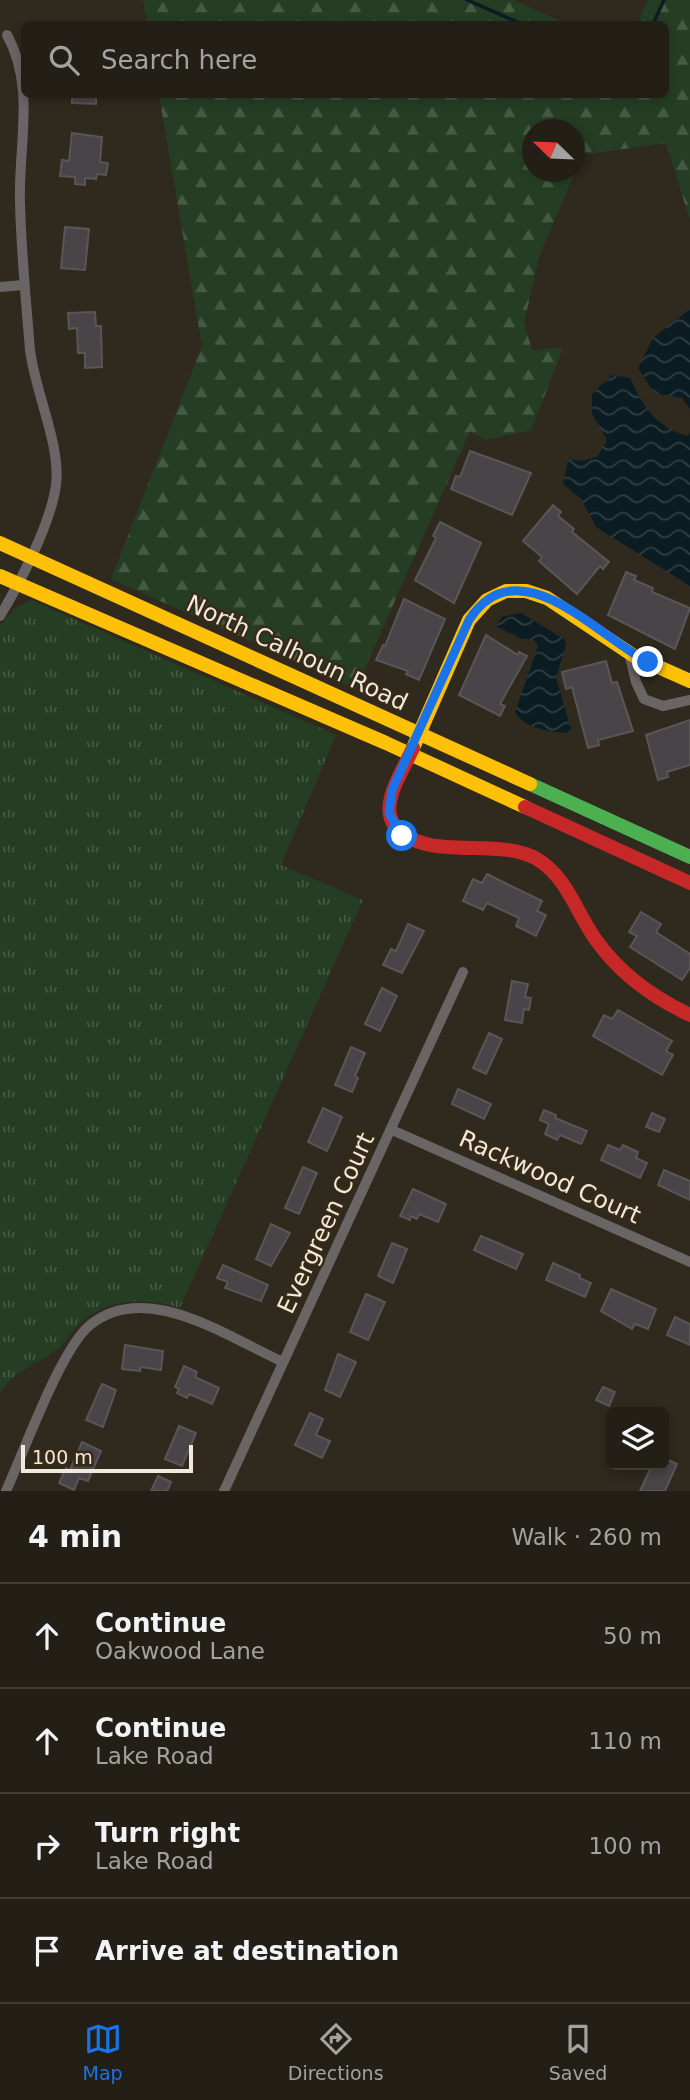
<!DOCTYPE html>
<html lang="en">
<head>
<meta charset="utf-8">
<style>
	:root { --surface:#231f16; --page:#2f2c23; --text:#f1f3f6; --muted:#a3a2a1; --line:#403d35; --accent:#1a73e8 }
	body { margin:0; font-family:"DejaVu Sans",sans-serif; background:var(--page); color:var(--text) }
	.controls { position:absolute; right:21px; bottom:21px; display:grid; overflow:hidden; border-radius:10px; box-shadow:0 4px 10px #0003 }
	.controls button { width:63px; height:63px; display:grid; place-items:center; padding:0; border:0; border-bottom:2px solid var(--line); background:var(--surface); color:var(--text); font:35px sans-serif }
	.compass { position:absolute; left:522px; top:119px; width:63px; height:63px; border-radius:50%; background:var(--surface); box-shadow:0 4px 10px #0003; rotate:293deg }
	.scale { position:absolute; left:21px; bottom:18px; width:172px; box-sizing:border-box; padding-left:7px; border:4px solid #f1e9dc; border-top:0; font-size:19px; line-height:24px; white-space:nowrap; color:#f1e9dc; -webkit-text-stroke:5px #372a16; paint-order:stroke }
	.stop { position:absolute; width:21px; height:21px; margin:-16px; border:5px solid #1a73e8; border-radius:50%; background:#fff }
	.stop.end { background:#1a73e8; border-color:#fff; box-shadow:0 2px 7px #0008 }
	.list { margin:0; padding:0; list-style:none }
	h2 { display:flex; justify-content:space-between; align-items:center; height:91px; margin:0; padding:0 28px; font-size:30px }
	h2 small { font-size:23px; font-weight:400; color:var(--muted) }
	.list li { display:grid; grid-template-columns:46px 1fr auto; gap:21px; align-items:center; box-sizing:border-box; height:105px; padding:0 28px; border-top:2px solid var(--line) }
	.list b { display:block; font-size:26px; white-space:nowrap }
	.list p { margin:0; font-size:23px; white-space:nowrap; color:var(--muted) }
	.list em { font-size:23px; font-style:normal; color:var(--muted) }
	.icon { flex:none; width:38px; height:38px; fill:none; stroke:currentColor; stroke-width:2; stroke-linecap:round; stroke-linejoin:round }
	.map { position:relative; flex:none; width:690px; height:1491px; overflow:hidden }
	.search { position:absolute; background:var(--surface); box-shadow:0 4px 10px #0003; left:21px; right:21px; top:21px; height:77px; display:flex; align-items:center; gap:18px; box-sizing:border-box; padding:0 24px; border-radius:10px; color:var(--muted); font-size:26px }
	.sheet { height:511px; background:var(--surface) }
	nav { display:flex; justify-content:space-around; align-items:center; box-sizing:border-box; height:98px; border-top:2px solid var(--line); background:var(--surface); font-size:19px; color:var(--muted) }
	nav a { display:grid; justify-items:center; gap:4px }
	nav .on { color:var(--accent) }
	.map>svg:first-child { display:block }
	.forest { fill:url(#forest-firs); fill-rule:evenodd }
	.park { fill:url(#park-tufts) }
	.water { fill:url(#water-waves) }
	.lines { fill:none; stroke-linecap:round; stroke-linejoin:round }
	.stream { stroke:#0b1d23; stroke-width:3.5 }
	.building { fill:#484448; stroke:#585656; stroke-width:2 }
	.street { stroke:#6a6565; stroke-width:10 }
	.fast { stroke:#4caf50; stroke-width:14 }
	.slow { stroke:#ffc107; stroke-width:14 }
	.jam { stroke:#c62828; stroke-width:14 }
	.route { stroke:#1a73e8; stroke-width:9 }
	.labels { text-anchor:middle; stroke-width:5; stroke-linejoin:round; paint-order:stroke }
	.street-label { font-size:24px; fill:#f1e9dc; stroke:#372a16 }
</style>
</head>
<body>
<div class="map">
<svg width="690" height="1491" viewBox="0 0 690 1491">
	<defs>
		<pattern id="forest-firs" width="22" height="20" patternUnits="userSpaceOnUse" patternTransform="scale(1.75)"><rect width="22" height="20" fill="#253e23"/><path d="M5 1l3.5 6h-7zM16 11l3.5 6h-7z" fill="#455a42"/></pattern>
		<pattern id="park-tufts" width="24" height="20" patternUnits="userSpaceOnUse" patternTransform="scale(1.75)"><rect width="24" height="20" fill="#253e23"/><path d="M3 7l-1-3M5 7V3M7 7l1-3M15 17l-1-3M17 17v-4M19 17l1-3" fill="none" stroke="#455a42"/></pattern>
		<pattern id="water-waves" width="16" height="10" patternUnits="userSpaceOnUse" patternTransform="scale(1.75)"><rect width="16" height="10" fill="#0b1d23"/><path d="M0 5q4-4 8 0t8 0" fill="none" stroke="#2f3e42"/></pattern>
	</defs>
	<rect width="100%" height="100%" fill="#2f291e"/>
	<g class="forest">
		<path d="M143,0H513L567,24H147Z"/>
		<path d="M648,0H690V220L666,143L582,155L539,257L524,323L532,350L563,348L531,430L486,440L470,431L356,689L111,579L202,346L159,95L666,94V24H637ZM532,130H574V172H532Z"/>
	</g>
	<path class="park" d="M31,600L336,735L281,865L363,900L180,1308C143,1297 111,1298 80,1323C72,1330 67,1341 59,1348C40,1363 13,1371 0,1393V625L15,608Z"/>
	<g class="water">
		<path d="M690,309V409L682,398L654,393L638,368L653,338Z"/>
		<path d="M612,375L630,378C643,407 657,428 688,436L690,432V586L596,527L581,499L563,484L568,459L583,461L598,456L607,440L592,414V394Z"/>
		<path d="M521,613L564,639L566,645L556,678L571,729L567,733C550,732 524,728 515,712L538,646L534,640L519,638L496,626L502,617Z"/>
	</g>
	<g class="lines">
		<g class="stream">
			<path d="M467,0L522,24"/>
			<path d="M653,24L664,0"/>
		</g>
	</g>
	<g class="building">
		<path d="M72,94H96V104L72,103Z"/>
		<path d="M72,133L102,137L100,162L108,163L106,175L97,174L96,179L85,178V185L75,184V177L60,176L62,160L69,161Z"/>
		<path d="M65,227L89,229L85,270L61,268Z"/>
		<path d="M95,312L96,326H101L102,367L85,368V353H78L77,328L69,329L68,313Z"/>
		<path d="M470,451L531,473L512,515L451,489L456,476L460,477Z"/>
		<path d="M553,505L561,512L558,516L574,529L572,532L609,562L603,569L600,566L577,594L539,561L542,557L523,541Z"/>
		<path d="M440,522L481,543L454,603L415,580L436,538L433,536Z"/>
		<path d="M626,572L636,576L634,580L653,588L652,592L690,608L675,649L608,615Z"/>
		<path d="M404,599L445,619L419,680L406,674L408,671L376,660L383,645L385,646Z"/>
		<path d="M486,635L518,655L519,652L527,656L500,704L505,706L500,716L459,695Z"/>
		<path d="M606,661L612,683L617,682L633,731L598,740L599,745L588,748L572,687L566,689L562,672Z"/>
		<path d="M690,720V765L667,772L668,777L658,780L646,735Z"/>
		<path d="M487,874L542,901L537,911L546,915L536,936L516,926L519,918L487,903L483,910L463,901L473,879L482,883Z"/>
		<path d="M641,912L661,924L656,932L690,954V968L682,980L630,947L637,936L629,932Z"/>
		<path d="M408,924L424,931L402,973L383,965L391,949L396,951Z"/>
		<path d="M512,981L528,984L525,997L531,998L529,1010L524,1009L522,1023L505,1020Z"/>
		<path d="M382,988L397,996L380,1031L365,1024Z"/>
		<path d="M618,1010L672,1041L666,1051L673,1055L662,1075L593,1036L604,1015L612,1019Z"/>
		<path d="M489,1033L502,1039L486,1074L473,1068Z"/>
		<path d="M351,1047L365,1053L355,1076L358,1078L352,1092L335,1085Z"/>
		<path d="M458,1089L491,1104L484,1119L452,1104Z"/>
		<path d="M323,1108L342,1117L327,1151L308,1142Z"/>
		<path d="M544,1110L556,1115L555,1118L587,1131L581,1144L560,1135L557,1140L545,1134L549,1124L540,1120Z"/>
		<path d="M652,1113L665,1119L659,1132L646,1127Z"/>
		<path d="M608,1145L620,1150L623,1145L638,1152L636,1158L647,1163L640,1178L601,1160Z"/>
		<path d="M303,1167L317,1173L299,1214L285,1208Z"/>
		<path d="M664,1170L690,1181V1200L658,1185Z"/>
		<path d="M413,1189L446,1204L438,1222L419,1214L417,1219L411,1216L410,1220L400,1216Z"/>
		<path d="M271,1224L290,1233L271,1266L256,1259Z"/>
		<path d="M481,1236L523,1254L516,1269L474,1250Z"/>
		<path d="M392,1243L407,1249L393,1283L378,1276Z"/>
		<path d="M553,1263L580,1275L579,1278L591,1283L585,1297L546,1280Z"/>
		<path d="M223,1265L268,1285L261,1301L225,1288L228,1282L217,1278Z"/>
		<path d="M611,1289L656,1309L648,1329L635,1324L632,1329L601,1311Z"/>
		<path d="M366,1294L385,1302L368,1340L350,1332Z"/>
		<path d="M675,1317L690,1324V1345L667,1335Z"/>
		<path d="M125,1345L163,1351L161,1370L141,1367L140,1371L122,1369Z"/>
		<path d="M338,1354L356,1362L340,1397L325,1390Z"/>
		<path d="M184,1366L197,1372L195,1377L219,1388L212,1404L189,1394L187,1398L177,1393L179,1389L175,1387Z"/>
		<path d="M102,1384L116,1390L103,1427L86,1420Z"/>
		<path d="M603,1387L615,1392L609,1406L596,1400Z"/>
		<path d="M310,1413L323,1419L316,1435L330,1441L322,1458L295,1445Z"/>
		<path d="M179,1426L196,1433L182,1466L165,1459Z"/>
		<path d="M82,1442L101,1451L88,1481L79,1478L74,1490L59,1483L66,1468L70,1470Z"/>
		<path d="M664,1458L677,1464L665,1491H640L652,1465H664Z"/>
		<path d="M158,1476L171,1482L167,1491H151Z"/>
	</g>
	<g class="lines">
		<g class="street">
			<path d="M0,287L23,285"/>
			<path d="M0,616C20,583 51,523 56,485C61,445 35,392 30,350C26,300 21,251 20,202C18,146 36,87 7,35"/>
			<path d="M629,652L636,682L644,699L663,706L690,700"/>
			<path d="M392,1130L690,1262"/>
			<path d="M6,1491C24,1452 60,1350 90,1325C112,1307 139,1305 166,1311C206,1320 246,1345 283,1362"/>
			<path d="M224,1491L463,972"/>
		</g>
		<path class="fast" d="M530,784L690,857"/>
		<g class="slow">
			<path d="M0,543L530,784"/>
			<path d="M0,576L386,743L525,807"/>
			<path d="M413,748L469,620L487,600L506,591H526L547,598L634,656L690,681"/>
		</g>
		<g class="jam">
			<path d="M413,748C404,769 378,805 395,826C425,863 497,836 537,859C567,877 576,912 596,940C620,974 652,997 690,1015"/>
			<path d="M525,807L690,883"/>
		</g>
	</g>
	<g class="lines">
		<path class="route" d="M402,836L389,813L392,790L469,620C518,545 595,634 648,662"/>
	</g>
	<g class="labels">
		<g class="street-label">
			<text transform="translate(297 653) rotate(25)" y="8">North Calhoun Road</text>
			<text transform="translate(550 1177) rotate(24)" y="8">Rackwood Court</text>
			<text transform="translate(326 1223) rotate(-65)" y="8">Evergreen Court</text>
		</g>
	</g>
</svg>
<div class="controls">
<button><svg class="icon" aria-label="layers" viewBox="0 0 24 24"><path d="M12 4l9 5-9 5-9-5zM3 14l9 5 9-5"/></svg></button>
</div>
<svg class="compass" viewBox="-18 -18 36 36"><path d="M0-13l5 13h-10z" fill="#e53935"/><path d="M0 13l5-13h-10z" fill="#a3a2a1"/></svg>
<div class="scale">100 m</div>
<div class="stop" style="left:402px;top:836px"></div>
<div class="stop end" style="left:648px;top:662px"></div>
<div class="search"><svg class="icon" aria-label="search" viewBox="0 0 24 24"><circle cx="10" cy="10" r="6"/><path d="M15 15l6 6"/></svg>Search here</div>
</div>
<section class="sheet">
<h2>4 min<small>Walk · 260 m</small></h2>
<ul class="list">
<li><svg class="icon" aria-label="ahead" viewBox="0 0 24 24"><path d="M12 20V5M6 11l6-6 6 6"/></svg><div><b>Continue</b><p>Oakwood Lane</p></div><em>50 m</em></li>
<li><svg class="icon" aria-label="ahead" viewBox="0 0 24 24"><path d="M12 20V5M6 11l6-6 6 6"/></svg><div><b>Continue</b><p>Lake Road</p></div><em>110 m</em></li>
<li><svg class="icon" aria-label="right" viewBox="0 0 24 24"><path d="M7 20v-9h11M14 6l5 5-5 5"/></svg><div><b>Turn right</b><p>Lake Road</p></div><em>100 m</em></li>
<li><svg class="icon" aria-label="arrive" viewBox="0 0 24 24"><path d="M6 21V4h12l-3 4 3 4H6"/></svg><div><b>Arrive at destination</b></div></li>
</ul>
</section>
<nav>
<a class="on"><svg class="icon" aria-label="map" viewBox="0 0 24 24"><path d="M3 6l6-2 6 2 6-2v14l-6 2-6-2-6 2zM9 4v14M15 6v14"/></svg>Map</a>
<a><svg class="icon" aria-label="directions" viewBox="0 0 24 24"><path d="M12 3l9 9-9 9-9-9zM9 14v-3h6M13 9l2 2-2 2"/></svg>Directions</a>
<a><svg class="icon" aria-label="saved" viewBox="0 0 24 24"><path d="M7 4h10v16l-5-4-5 4z"/></svg>Saved</a>
</nav>
</body>
</html>
